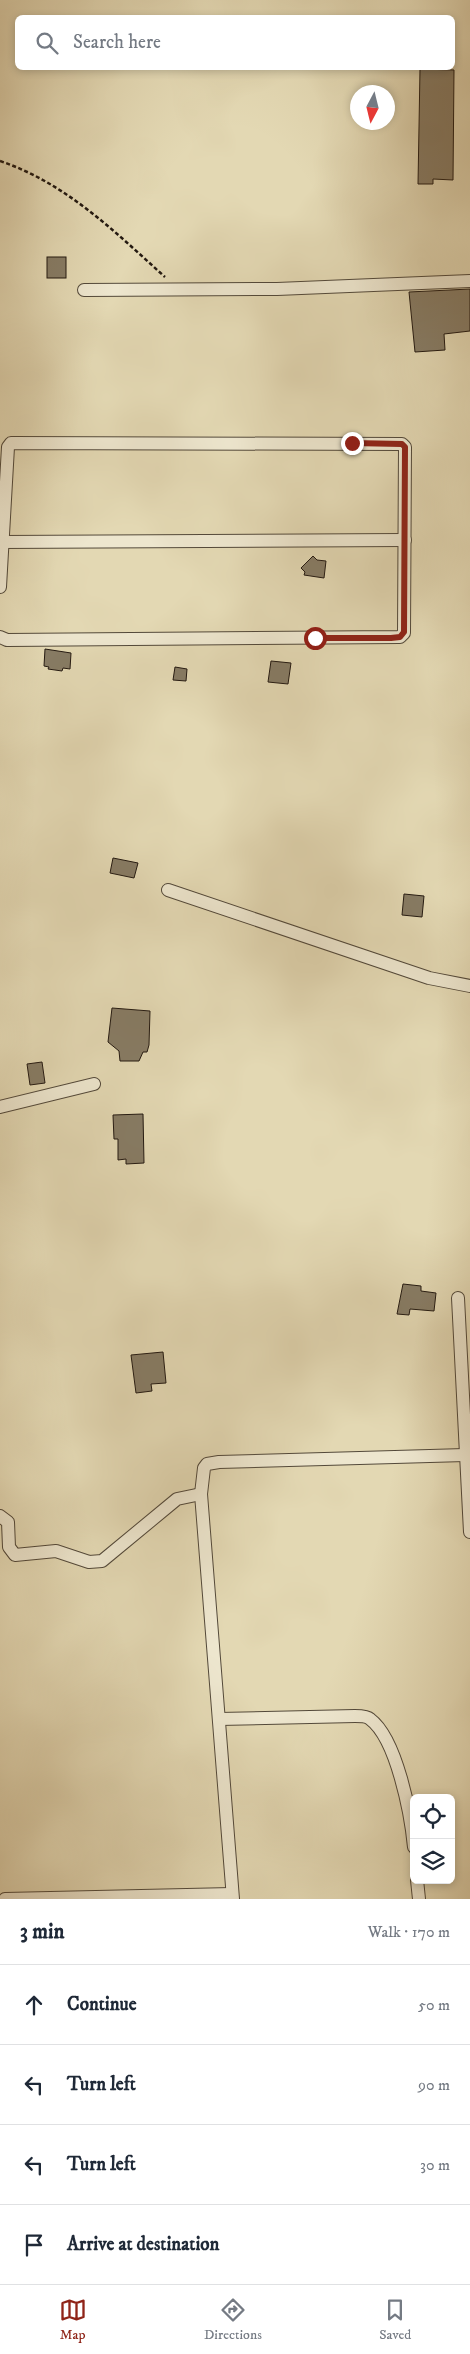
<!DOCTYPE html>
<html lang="en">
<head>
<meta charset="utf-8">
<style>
	:root { --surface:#fff; --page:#f2f2f3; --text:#1f2937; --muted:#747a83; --line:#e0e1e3; --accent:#8f2418 }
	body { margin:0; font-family:"IM FELL DW Pica",serif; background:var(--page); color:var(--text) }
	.controls { position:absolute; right:15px; bottom:15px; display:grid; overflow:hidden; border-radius:8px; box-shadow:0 2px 8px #0003 }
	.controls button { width:45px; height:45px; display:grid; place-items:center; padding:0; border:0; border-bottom:1px solid var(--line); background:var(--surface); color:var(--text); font:25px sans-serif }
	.compass { position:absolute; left:350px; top:85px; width:45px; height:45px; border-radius:50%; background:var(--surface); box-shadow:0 2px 8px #0003; rotate:187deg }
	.stop { position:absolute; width:15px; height:15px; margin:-11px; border:4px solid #8f2418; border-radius:50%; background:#fff }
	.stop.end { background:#8f2418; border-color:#fff; box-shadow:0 1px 5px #0008 }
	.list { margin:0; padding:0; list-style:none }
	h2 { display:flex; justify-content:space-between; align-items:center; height:65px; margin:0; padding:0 20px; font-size:21px }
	h2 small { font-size:16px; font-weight:400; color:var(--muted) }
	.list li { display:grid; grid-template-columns:32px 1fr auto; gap:15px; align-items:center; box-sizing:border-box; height:80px; padding:0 20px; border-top:1px solid var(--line) }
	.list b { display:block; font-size:19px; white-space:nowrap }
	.list em { font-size:16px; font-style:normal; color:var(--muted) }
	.icon { flex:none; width:28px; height:28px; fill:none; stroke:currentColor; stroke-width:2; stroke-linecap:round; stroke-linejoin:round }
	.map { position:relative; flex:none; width:470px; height:1899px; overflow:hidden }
	.search { position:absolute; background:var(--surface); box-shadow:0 2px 8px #0003; left:15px; right:15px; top:15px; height:55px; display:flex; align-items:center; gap:12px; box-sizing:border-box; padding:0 18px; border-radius:8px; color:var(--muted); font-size:19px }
	.sheet { height:385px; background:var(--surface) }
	nav { display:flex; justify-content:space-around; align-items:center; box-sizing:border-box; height:70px; border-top:1px solid var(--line); background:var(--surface); font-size:14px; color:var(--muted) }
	nav a { display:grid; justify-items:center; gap:2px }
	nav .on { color:var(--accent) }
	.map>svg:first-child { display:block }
	.building { fill:#877c65; stroke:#231911 }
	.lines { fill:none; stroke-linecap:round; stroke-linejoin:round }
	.street-casing { stroke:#53493a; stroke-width:14 }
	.path { stroke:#231911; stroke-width:2.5; stroke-dasharray:4 2.5; stroke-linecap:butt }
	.street { stroke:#ede6ce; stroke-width:12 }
	.route { stroke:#8f2418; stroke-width:6 }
</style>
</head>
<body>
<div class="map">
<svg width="470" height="1899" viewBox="0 0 470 1899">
	<rect width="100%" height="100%" fill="#e3d8b3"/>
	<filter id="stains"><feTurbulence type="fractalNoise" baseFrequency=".004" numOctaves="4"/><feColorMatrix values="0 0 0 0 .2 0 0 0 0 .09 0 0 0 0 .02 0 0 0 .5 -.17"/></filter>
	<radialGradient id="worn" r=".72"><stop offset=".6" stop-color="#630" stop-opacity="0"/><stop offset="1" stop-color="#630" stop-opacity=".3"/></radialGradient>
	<g class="building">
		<path d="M420,69L454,70L453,180L433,179V184H418Z"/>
		<rect x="47" y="257" width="19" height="21"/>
		<path d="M470,289V331L444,334L445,350L415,352L409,292Z"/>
		<path d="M313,556L317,560L326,561L324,578L304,575L305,572L301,568Z"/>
		<path d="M45,649L71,653L70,669L63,668L62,671L48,669L49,667L44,666Z"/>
		<path d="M271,661L291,663L288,684L268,682Z"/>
		<path d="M175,667L187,669L186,681L173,680Z"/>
		<path d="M113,858L138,863L134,878L110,873Z"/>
		<path d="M404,894L424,896L422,917L402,915Z"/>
		<path d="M112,1008L150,1011L149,1045L147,1052H143L139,1061H120L119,1051L108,1042Z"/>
		<path d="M42,1062L45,1083L30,1085L27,1064Z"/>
		<path d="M143,1114L144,1163L126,1164V1159L118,1160V1139H114L113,1115Z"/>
		<path d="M403,1284L421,1286V1291L436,1293L434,1311L410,1309L409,1315L397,1314Z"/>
		<path d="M163,1352L166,1383L151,1384L152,1391L136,1393L131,1355Z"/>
	</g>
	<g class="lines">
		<g class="street-casing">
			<g id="street">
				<path d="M84,290L277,289L470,281"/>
				<path d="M0,542L405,540"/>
				<path d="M0,587L8,447L11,443L402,444L405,447L404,633L400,637L7,640L0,637"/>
				<path d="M168,890L429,978L470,986"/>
				<path d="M0,1107L94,1084"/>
				<path d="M458,1298L470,1532"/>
				<path d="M0,1516L8,1522L9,1547L15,1555L56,1551L89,1562L102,1561L177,1499L201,1494"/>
				<path d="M219,1719L355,1716C360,1716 367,1716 370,1719C397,1739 411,1815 414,1847"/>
				<path d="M417,1880L419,1899"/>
				<path d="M5,1899L232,1894"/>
				<path d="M233,1899L201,1494L204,1468L207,1464L219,1462L465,1455"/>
			</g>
		</g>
		<path class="path" d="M0,161C66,183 115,232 165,277"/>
		<use href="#street" class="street"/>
	</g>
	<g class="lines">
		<path class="route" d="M315,638H391L400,637L404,632L405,447L402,444L352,443"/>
	</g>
	<rect width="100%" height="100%" filter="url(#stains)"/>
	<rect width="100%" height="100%" fill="url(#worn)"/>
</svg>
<div class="controls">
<button><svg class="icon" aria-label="locate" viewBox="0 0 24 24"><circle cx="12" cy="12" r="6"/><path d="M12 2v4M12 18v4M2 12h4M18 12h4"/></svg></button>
<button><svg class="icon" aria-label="layers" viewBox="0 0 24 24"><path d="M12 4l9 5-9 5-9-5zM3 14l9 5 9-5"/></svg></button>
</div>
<svg class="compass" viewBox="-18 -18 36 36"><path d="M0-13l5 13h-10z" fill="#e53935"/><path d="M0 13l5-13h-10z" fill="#747a83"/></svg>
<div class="stop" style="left:315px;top:638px"></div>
<div class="stop end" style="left:352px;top:443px"></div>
<div class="search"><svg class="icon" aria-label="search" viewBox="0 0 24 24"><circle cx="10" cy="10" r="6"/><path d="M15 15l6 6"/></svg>Search here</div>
</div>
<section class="sheet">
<h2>3 min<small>Walk · 170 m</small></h2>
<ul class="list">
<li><svg class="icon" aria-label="ahead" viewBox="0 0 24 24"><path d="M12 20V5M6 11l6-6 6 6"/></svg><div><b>Continue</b></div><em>50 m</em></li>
<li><svg class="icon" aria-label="left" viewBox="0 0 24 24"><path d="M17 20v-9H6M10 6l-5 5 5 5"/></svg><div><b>Turn left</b></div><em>90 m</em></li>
<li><svg class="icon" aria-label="left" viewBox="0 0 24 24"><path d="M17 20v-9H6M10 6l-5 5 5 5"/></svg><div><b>Turn left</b></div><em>30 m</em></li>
<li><svg class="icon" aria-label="arrive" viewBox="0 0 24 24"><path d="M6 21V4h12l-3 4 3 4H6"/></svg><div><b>Arrive at destination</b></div></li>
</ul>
</section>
<nav>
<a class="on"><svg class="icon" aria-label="map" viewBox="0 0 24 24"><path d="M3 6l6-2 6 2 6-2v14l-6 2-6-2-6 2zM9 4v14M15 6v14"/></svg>Map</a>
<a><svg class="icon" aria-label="directions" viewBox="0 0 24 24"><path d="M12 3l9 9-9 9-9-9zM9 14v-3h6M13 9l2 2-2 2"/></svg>Directions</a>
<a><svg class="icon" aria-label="saved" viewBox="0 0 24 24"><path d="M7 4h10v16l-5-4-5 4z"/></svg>Saved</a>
</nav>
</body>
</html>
